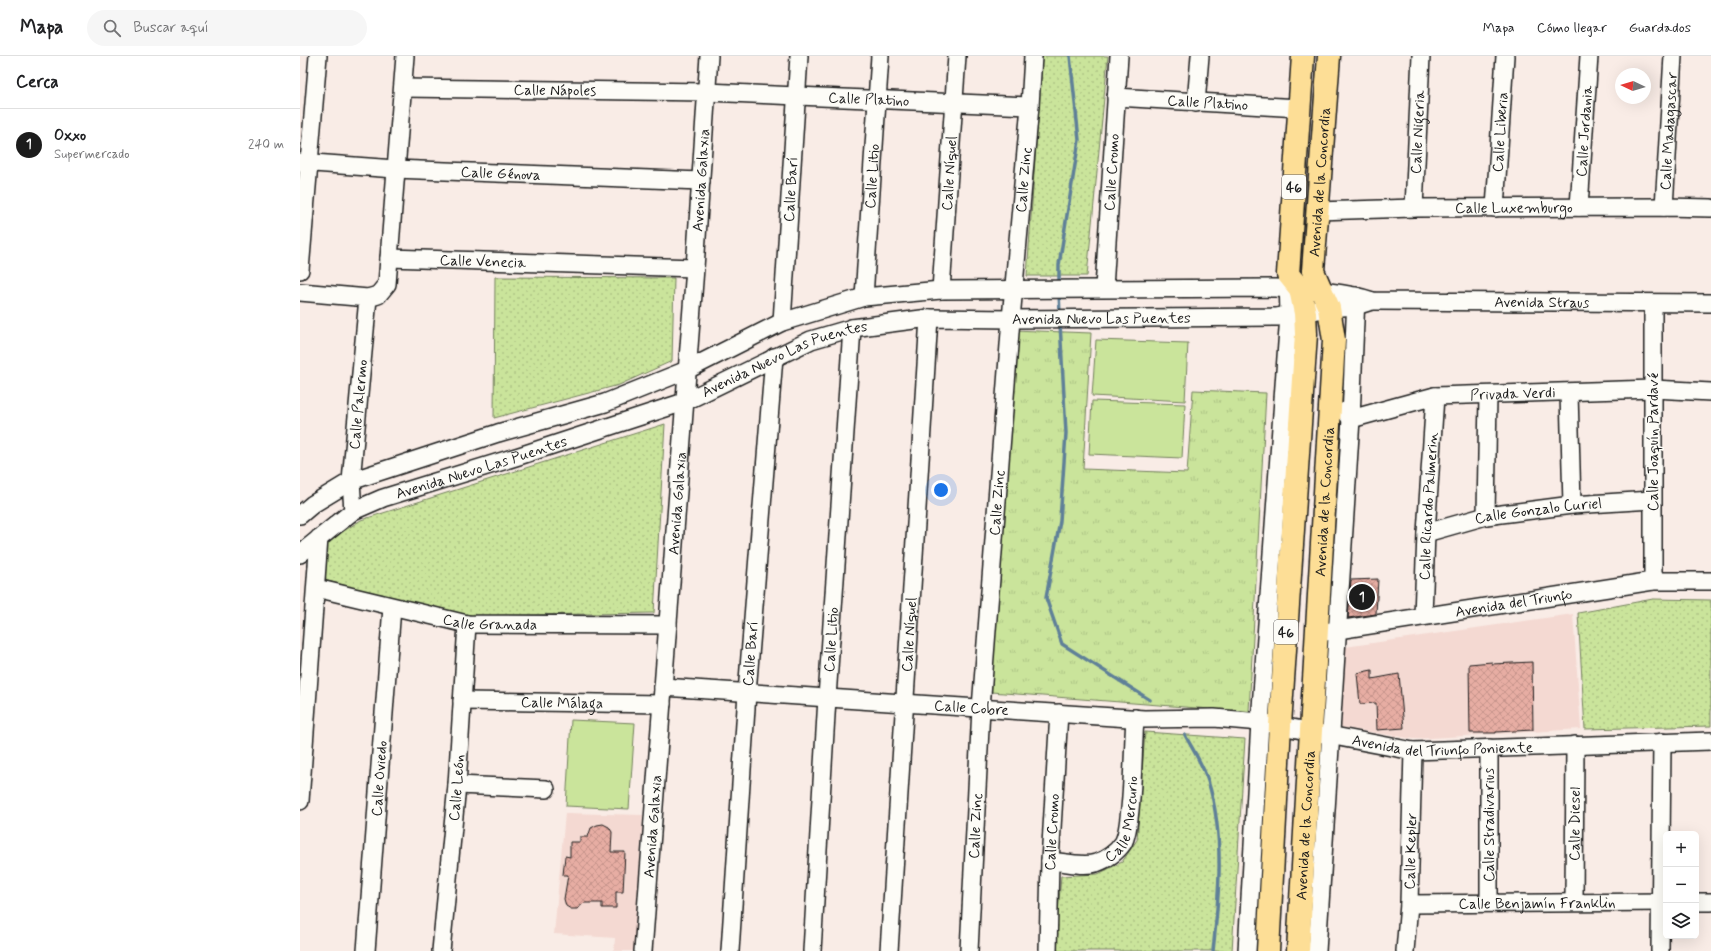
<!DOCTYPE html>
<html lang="es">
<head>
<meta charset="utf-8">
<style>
	:root { --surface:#fff; --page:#f6f6f6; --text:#202124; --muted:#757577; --line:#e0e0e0; --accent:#1c1c1c }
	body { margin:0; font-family:Mynerve,sans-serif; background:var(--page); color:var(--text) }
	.controls { position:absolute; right:12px; bottom:12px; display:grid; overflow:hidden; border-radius:6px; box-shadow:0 4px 16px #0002 }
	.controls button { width:36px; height:36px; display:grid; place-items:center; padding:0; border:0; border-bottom:1px solid var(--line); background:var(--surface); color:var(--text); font:20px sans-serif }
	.compass { position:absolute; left:1315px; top:12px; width:36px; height:36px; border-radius:50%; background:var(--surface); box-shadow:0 4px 16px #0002; rotate:274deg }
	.you { position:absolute; left:641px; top:434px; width:14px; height:14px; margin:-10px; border:3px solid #fff; border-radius:50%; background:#1a73e8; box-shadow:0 0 0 6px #1a73e833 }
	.badge { display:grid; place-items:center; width:26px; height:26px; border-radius:50%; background:var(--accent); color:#fff; font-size:13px; font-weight:700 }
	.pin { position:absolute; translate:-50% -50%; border:2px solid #fff; box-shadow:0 1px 4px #0006 }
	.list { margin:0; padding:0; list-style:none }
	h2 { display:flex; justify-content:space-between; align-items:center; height:52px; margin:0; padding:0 16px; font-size:17px }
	h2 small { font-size:13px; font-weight:400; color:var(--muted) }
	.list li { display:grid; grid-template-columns:26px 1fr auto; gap:12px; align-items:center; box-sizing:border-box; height:72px; padding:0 16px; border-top:1px solid var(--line) }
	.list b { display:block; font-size:15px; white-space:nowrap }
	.list p { margin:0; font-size:13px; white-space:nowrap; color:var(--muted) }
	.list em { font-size:13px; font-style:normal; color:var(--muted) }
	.icon { flex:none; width:22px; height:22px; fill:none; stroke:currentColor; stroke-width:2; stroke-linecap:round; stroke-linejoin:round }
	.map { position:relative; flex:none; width:1411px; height:895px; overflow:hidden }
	header { display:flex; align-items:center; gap:24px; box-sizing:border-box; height:56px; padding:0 20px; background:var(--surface); border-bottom:1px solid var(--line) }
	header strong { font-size:19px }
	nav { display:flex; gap:22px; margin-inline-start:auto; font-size:14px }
	.search { width:280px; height:36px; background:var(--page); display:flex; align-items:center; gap:10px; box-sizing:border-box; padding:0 14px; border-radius:22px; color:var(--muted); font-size:15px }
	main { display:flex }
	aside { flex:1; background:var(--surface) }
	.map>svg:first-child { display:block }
	.built { fill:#f4d9d2 }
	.grass { fill:url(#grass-tufts); stroke:#73805c }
	.park { fill:url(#park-dots); stroke:#73805c }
	.pitch { fill:#cae49b; stroke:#73805c }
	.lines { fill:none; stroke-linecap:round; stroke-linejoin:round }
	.stream { stroke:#5f8098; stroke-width:3.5 }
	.building { fill:url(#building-cross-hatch); stroke:#1c1c1c }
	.minor-casing { stroke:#1c1c1c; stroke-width:20 }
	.major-casing { stroke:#1c1c1c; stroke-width:25 }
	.minor { stroke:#fdfcf7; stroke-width:17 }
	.major { stroke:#fdde96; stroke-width:22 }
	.labels { text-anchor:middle; stroke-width:3; stroke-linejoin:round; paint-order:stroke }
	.shield { fill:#fdfcf7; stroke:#605f5e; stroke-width:1 }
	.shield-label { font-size:14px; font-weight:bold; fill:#1c1c1c }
	.street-label { font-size:15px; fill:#1c1c1c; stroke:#fdfcf7 }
</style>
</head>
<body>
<header>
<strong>Mapa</strong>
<div class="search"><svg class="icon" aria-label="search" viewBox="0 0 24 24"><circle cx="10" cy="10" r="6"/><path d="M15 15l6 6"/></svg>Buscar aquí</div>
<nav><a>Mapa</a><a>Cómo llegar</a><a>Guardados</a></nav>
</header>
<main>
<aside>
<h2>Cerca<small></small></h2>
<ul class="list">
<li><span class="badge">1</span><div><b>Oxxo</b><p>Supermercado</p></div><em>240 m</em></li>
</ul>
</aside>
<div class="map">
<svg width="1411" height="895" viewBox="0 0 1411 895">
	<defs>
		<pattern id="grass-tufts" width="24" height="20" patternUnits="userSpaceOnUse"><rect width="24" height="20" fill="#cae49b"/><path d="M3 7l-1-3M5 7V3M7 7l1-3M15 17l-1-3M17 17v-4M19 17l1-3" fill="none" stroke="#adc385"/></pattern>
		<pattern id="park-dots" width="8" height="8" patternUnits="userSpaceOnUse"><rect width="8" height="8" fill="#cae49b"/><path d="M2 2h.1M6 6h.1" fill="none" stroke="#adc385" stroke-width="1.8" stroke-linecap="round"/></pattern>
		<pattern id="building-cross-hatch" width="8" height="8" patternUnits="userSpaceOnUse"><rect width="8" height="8" fill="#e7ada3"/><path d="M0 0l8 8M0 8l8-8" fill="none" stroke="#c6948c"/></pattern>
	</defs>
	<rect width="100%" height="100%" fill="#f9ece6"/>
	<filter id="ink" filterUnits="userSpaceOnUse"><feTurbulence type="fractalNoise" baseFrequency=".025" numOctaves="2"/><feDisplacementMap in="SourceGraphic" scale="8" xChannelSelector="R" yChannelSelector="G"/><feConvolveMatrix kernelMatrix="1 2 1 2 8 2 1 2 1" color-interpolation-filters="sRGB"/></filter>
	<g filter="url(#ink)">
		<g class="built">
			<path d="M1273,558L1281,673L1114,683L1039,671L1045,591Z"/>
			<path d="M265,757L343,759L334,895H314L315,882L254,878Z"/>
		</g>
		<path class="grass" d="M713,274L791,277L783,413L887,417L893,334L966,337L949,656L691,636Z"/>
		<g class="park">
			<path d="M742,0H808L787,220H727Z"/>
			<path d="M195,221L374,222L372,305L319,329L194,362Z"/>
			<path d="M365,368L354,557L161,560L24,524L25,487L61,464Z"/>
			<path d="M1353,543L1411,544V670L1285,673L1278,557Z"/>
			<path d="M845,676L945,683L932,895H755L761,820L798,818L822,806L837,784Z"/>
		</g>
		<g class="pitch">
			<path d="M796,284L888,287L885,345L792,340Z"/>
			<path d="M792,345L885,348L882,402L789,398Z"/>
			<path d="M271,664L335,667L329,753L266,750Z"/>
		</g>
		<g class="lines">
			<g class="stream">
				<path d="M759,229V209L779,84L770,0"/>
				<path d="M759,237L760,259"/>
				<path d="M760,267L766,377L760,465L746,542L762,588L850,644"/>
				<path d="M885,679C893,694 903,709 908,725C925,779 919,840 913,895"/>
			</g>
		</g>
		<g class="building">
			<path d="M1078,523L1076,558L1048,562L1051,524Z"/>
			<path d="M1192,606V608L1232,606L1233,674L1196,676V677H1170L1169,608Z"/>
			<path d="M1072,614V623L1099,618L1104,672L1077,674L1076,647L1060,648L1057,617Z"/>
			<path d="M303,768L309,771L312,776L311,796H325L323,836H316V852H302V847H284L277,853H271L266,850L264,843L268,819H263L265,800L270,801V786H280V781H288L291,772L297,769Z"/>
		</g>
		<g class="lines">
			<g class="minor-casing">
				<g id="minor">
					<path id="s1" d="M103,32L407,36L730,50"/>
					<path id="s2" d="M816,41L999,52"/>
					<path d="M896,47L900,0"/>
					<path id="s3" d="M0,106L95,113L401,125"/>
					<path id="s4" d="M1279,151L1289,0"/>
					<path id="s5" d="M1364,151L1373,0"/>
					<path id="s6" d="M1114,152L1121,0"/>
					<path id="s7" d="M1195,152L1205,0"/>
					<path id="s8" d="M1017,155L1114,152L1364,151L1411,152"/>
					<path id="s9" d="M89,202L395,212"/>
					<path d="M0,214L18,0"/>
					<path id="s10" d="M804,232L819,0"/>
					<path id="s11" d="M641,234L657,0"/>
					<path d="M0,236L68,242L78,239L87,228L105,0"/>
					<path id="s12" d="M564,241L580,0"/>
					<path id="s13" d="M482,266L499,0"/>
					<path d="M1269,337L1272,449"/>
					<path id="s14" d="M1045,355L1051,363L1135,340L1353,333L1411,336"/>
					<path id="s15" d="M53,455L51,425L68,242"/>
					<path id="s16" d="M0,459L13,448L51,425L198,377L305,347L387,314L482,266L564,241L641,234L975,232C1008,234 1041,235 1073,245L1411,247"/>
					<path d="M1186,460L1188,339"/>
					<path id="s17" d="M1126,477L1186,460L1272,449L1352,444"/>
					<path id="s18" d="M0,498L53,455L83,442L219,400L384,346L511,284L552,272L629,262L711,263L977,261L1029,252L1056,250L1072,245"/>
					<path d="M1353,525V248"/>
					<path id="s19" d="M16,532L167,568L368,569"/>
					<path id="s20" d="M1123,560L1126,477L1135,340"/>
					<path id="s21" d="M1025,576L1353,525H1411"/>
					<path id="s22" d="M363,631L844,663L914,662L960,666L1113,695L1411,685"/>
					<path id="s23" d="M162,645L362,648"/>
					<path d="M157,729L246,733"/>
					<path d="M0,745L19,482"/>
					<path id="s24" d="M750,805C763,806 784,811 796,807C806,804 817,796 823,787C833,771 833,686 835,662"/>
					<path d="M1189,846V692"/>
					<path id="s25" d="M1274,846L1275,689"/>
					<path d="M1396,846H1411"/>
					<path id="s26" d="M1109,848L1366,846"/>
					<path id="s27" d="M66,895L92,551"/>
					<path id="s28" d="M141,895L157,729L167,568"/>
					<path id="s29" d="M343,895L395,212L409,0"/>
					<path id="s30" d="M430,895L447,637L474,301"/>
					<path id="s31" d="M512,895L527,642L552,272"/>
					<path id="s32" d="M589,895L629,262"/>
					<path id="s33" d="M669,895L681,652L711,263L730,50L733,0"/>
					<path id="s34" d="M748,895L750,805L759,657"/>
					<path d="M947,895L960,666L989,259L988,222"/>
					<path d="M1017,895L1051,363L1056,240"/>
					<path id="s35" d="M1105,895L1109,848L1113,695"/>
					<path d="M1360,895L1362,686"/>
				</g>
			</g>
			<g class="major-casing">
				<g id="major">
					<path d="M968,895L980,669L1006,278L1005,257L1000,233L988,218L1003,0"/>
					<path id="s36" d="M998,895L1034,284L1029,252L1013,215L1029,0"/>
				</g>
			</g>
			<use href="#minor" class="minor"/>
			<use href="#major" class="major"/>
		</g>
	</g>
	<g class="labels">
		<g class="shield">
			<rect x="982" y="119" width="24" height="24" rx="3"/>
			<rect x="974" y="564" width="24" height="24" rx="3"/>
		</g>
		<g class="shield-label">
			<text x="994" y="136">46</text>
			<text x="986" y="581">46</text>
		</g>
		<g class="street-label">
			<text dy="5" stroke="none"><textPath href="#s1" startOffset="152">Calle Nápoles</textPath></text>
			<text dy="5" stroke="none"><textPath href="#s1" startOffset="466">Calle Platino</textPath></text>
			<text dy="5" stroke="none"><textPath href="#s2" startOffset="92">Calle Platino</textPath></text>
			<text dy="5" stroke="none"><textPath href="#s5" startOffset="76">Calle Madagascar</textPath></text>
			<text dy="5" stroke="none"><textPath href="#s6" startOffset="76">Calle Nigeria</textPath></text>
			<text dy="5" stroke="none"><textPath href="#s7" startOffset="76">Calle Liberia</textPath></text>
			<text dy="5" stroke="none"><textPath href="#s4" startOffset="76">Calle Jordania</textPath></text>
			<text dy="5" stroke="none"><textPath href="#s10" startOffset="116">Calle Cromo</textPath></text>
			<text dy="5" stroke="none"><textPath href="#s3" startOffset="201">Calle Génova</textPath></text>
			<text dy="5" stroke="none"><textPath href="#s11" startOffset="117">Calle Níquel</textPath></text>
			<text dy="5" stroke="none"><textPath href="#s12" startOffset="121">Calle Litio</textPath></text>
			<text dy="5" stroke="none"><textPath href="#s29" startOffset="773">Avenida Galaxia</textPath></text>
			<text dy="5" stroke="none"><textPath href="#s33" startOffset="773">Calle Zinc</textPath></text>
			<text dy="5" stroke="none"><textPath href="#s36" startOffset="774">Avenida de la Concordia</textPath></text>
			<text dy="5" stroke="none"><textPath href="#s13" startOffset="133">Calle Barí</textPath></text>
			<text dy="5" stroke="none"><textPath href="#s8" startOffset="197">Calle Luxemburgo</textPath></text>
			<text dy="5" stroke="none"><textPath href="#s9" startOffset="94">Calle Venecia</textPath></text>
			<text dy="5" stroke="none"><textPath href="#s16" startOffset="1287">Avenida Straus</textPath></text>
			<text dy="5" stroke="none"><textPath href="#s18" startOffset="851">Avenida Nuevo Las Puentes</textPath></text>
			<text dy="5" stroke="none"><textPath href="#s18" startOffset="527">Avenida Nuevo Las Puentes</textPath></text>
			<text dy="5" stroke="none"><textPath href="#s14" startOffset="175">Privada Verdi</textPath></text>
			<text dy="5" stroke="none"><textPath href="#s15" startOffset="107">Calle Palermo</textPath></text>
			<text transform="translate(1353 386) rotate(-90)" y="5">Calle Joaquín Pardavé</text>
			<text dy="5" stroke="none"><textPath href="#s18" startOffset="204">Avenida Nuevo Las Puentes</textPath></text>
			<text dy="5" stroke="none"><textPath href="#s36" startOffset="450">Avenida de la Concordia</textPath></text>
			<text dy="5" stroke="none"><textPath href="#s33" startOffset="449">Calle Zinc</textPath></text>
			<text dy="5" stroke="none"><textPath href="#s29" startOffset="449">Avenida Galaxia</textPath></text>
			<text dy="5" stroke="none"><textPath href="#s20" startOffset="110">Calle Ricardo Palmerin</textPath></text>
			<text dy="5" stroke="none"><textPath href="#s17" startOffset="115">Calle Gonzalo Curiel</textPath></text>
			<text dy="5" stroke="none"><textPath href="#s21" startOffset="191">Avenida del Triunfo</textPath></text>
			<text dy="5" stroke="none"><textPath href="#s19" startOffset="178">Calle Granada</textPath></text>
			<text dy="5" stroke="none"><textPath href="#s32" startOffset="317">Calle Níquel</textPath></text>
			<text dy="5" stroke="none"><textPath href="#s31" startOffset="312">Calle Litio</textPath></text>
			<text dy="5" stroke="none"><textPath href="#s30" startOffset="298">Calle Barí</textPath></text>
			<text dy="5" stroke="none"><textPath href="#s23" startOffset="100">Calle Málaga</textPath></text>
			<text dy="5" stroke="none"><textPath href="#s22" startOffset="309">Calle Cobre</textPath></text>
			<text dy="5" stroke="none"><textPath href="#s22" startOffset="783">Avenida del Triunfo Poniente</textPath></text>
			<text dy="5" stroke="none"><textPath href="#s27" startOffset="173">Calle Oviedo</textPath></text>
			<text dy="5" stroke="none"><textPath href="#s28" startOffset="164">Calle León</textPath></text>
			<text dy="5" stroke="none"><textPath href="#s24" startOffset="103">Calle Mercurio</textPath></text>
			<text dy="5" stroke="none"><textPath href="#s25" startOffset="78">Calle Diesel</textPath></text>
			<text dy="5" stroke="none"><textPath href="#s36" startOffset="126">Avenida de la Concordia</textPath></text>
			<text transform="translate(1189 769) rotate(-90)" y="5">Calle Stradivarius</text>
			<text dy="5" stroke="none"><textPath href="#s33" startOffset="125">Calle Zinc</textPath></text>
			<text dy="5" stroke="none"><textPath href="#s29" startOffset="125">Avenida Galaxia</textPath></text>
			<text dy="5" stroke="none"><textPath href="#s34" startOffset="119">Calle Cromo</textPath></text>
			<text dy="5" stroke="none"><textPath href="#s35" startOffset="100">Calle Kepler</textPath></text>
			<text dy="5" stroke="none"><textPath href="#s26" startOffset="128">Calle Benjamín Franklin</textPath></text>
		</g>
	</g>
</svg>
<div class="controls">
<button>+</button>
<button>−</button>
<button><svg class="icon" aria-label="layers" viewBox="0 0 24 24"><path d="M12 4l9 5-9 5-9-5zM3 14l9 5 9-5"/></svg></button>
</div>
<svg class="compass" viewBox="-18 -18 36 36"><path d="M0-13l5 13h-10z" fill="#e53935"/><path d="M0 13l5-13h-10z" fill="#757577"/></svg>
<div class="you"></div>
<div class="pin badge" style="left:1062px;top:541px">1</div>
</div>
</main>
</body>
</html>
